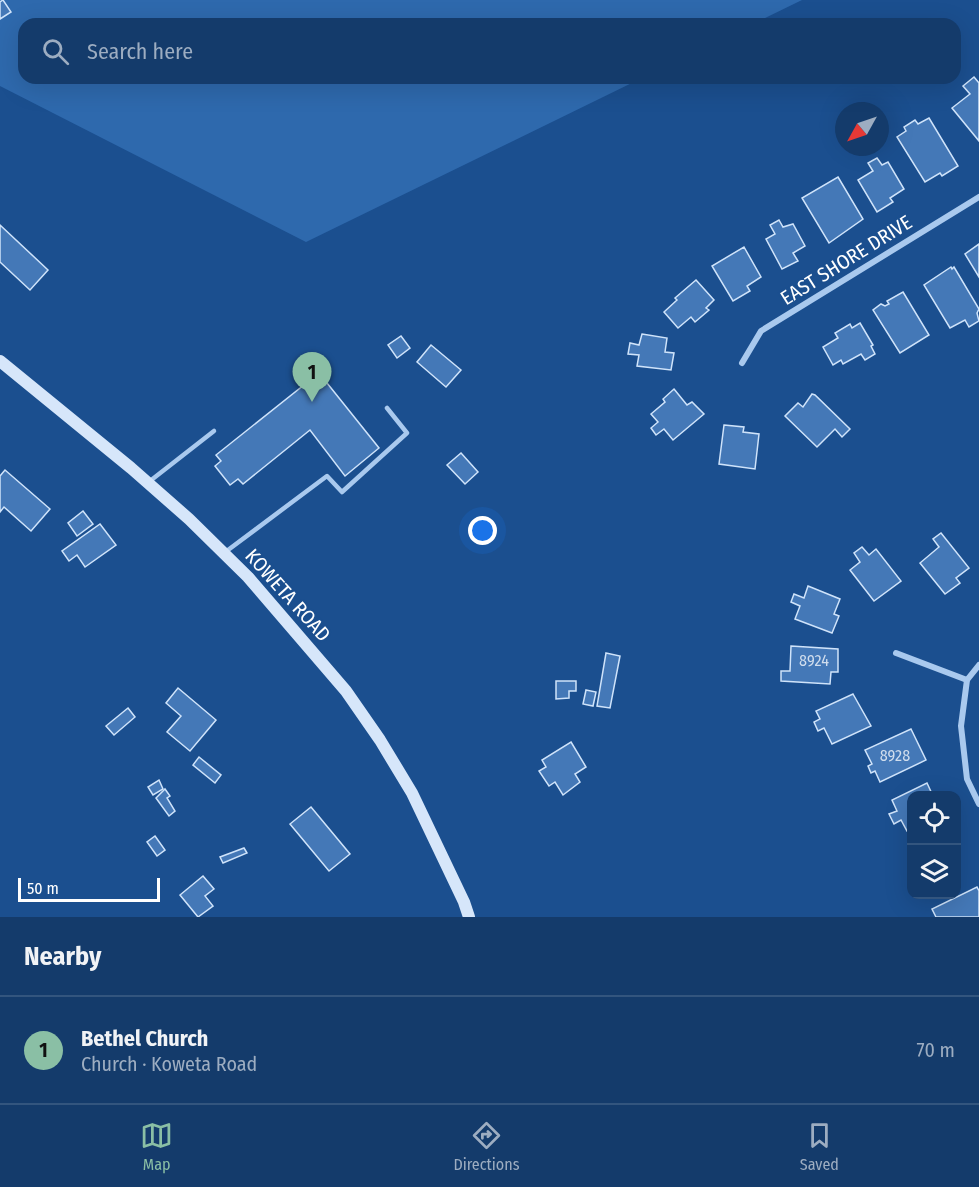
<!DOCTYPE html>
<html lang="en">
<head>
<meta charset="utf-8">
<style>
	:root { --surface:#143b6b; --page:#1d4271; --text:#f1f3f6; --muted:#9dadc1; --line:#33557e; --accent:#8abfa5 }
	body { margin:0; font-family:"Fira Sans Condensed",sans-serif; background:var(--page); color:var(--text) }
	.controls { position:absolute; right:18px; bottom:18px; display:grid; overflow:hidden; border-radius:12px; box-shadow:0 6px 24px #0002 }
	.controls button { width:54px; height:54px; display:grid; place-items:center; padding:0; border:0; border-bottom:2px solid var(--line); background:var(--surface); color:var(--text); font:30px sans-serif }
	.compass { position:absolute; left:835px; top:102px; width:54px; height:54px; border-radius:50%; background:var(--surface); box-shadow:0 6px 24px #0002; rotate:230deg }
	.scale { position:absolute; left:18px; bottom:15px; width:142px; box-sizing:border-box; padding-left:6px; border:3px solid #fff; border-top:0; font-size:16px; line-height:21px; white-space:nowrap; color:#fff; -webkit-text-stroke:4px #1b4f8f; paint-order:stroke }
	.you { position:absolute; left:483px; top:531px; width:21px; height:21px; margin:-15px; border:4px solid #fff; border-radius:50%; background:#1a73e8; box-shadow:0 0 0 9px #1a73e833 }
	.badge { display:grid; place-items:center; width:39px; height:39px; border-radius:50%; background:var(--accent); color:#111; font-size:20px; font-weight:700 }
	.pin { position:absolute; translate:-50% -50px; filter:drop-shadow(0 2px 3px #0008) }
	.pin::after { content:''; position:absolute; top:32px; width:21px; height:18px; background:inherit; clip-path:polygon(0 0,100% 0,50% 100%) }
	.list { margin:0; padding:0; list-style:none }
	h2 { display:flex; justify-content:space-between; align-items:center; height:78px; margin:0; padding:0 24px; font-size:26px }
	h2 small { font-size:20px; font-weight:400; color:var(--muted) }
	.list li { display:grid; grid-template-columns:39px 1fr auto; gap:18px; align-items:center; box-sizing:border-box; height:108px; padding:0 24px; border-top:2px solid var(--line) }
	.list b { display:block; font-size:22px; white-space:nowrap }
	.list p { margin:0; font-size:20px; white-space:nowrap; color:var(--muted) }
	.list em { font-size:20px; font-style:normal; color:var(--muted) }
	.icon { flex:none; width:33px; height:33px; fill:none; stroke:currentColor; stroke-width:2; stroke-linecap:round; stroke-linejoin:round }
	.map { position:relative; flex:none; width:979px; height:917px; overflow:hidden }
	.search { position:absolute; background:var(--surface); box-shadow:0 6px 24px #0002; left:18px; right:18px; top:18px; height:66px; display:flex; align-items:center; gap:15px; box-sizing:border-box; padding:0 21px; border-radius:18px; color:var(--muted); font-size:22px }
	.sheet { height:186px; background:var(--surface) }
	nav { display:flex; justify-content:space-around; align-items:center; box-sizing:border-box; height:84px; border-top:2px solid var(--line); background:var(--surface); font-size:16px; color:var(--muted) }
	nav a { display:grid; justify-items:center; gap:3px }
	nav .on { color:var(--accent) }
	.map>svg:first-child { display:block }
	.green { fill:#2e69ad }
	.building { fill:#4478b7; stroke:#cfe3fa; stroke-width:1.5 }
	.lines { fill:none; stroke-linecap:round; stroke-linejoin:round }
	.lane { stroke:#a9c9ee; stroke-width:4.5 }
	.street { stroke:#a9c9ee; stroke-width:6 }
	.secondary { stroke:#d6e6fa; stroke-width:12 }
	.labels { text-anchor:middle; stroke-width:4.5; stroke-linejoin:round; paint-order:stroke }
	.number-label { font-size:16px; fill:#d0dded }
	.street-label { font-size:20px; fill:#fff; stroke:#1b4f8f }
</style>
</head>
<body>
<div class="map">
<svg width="979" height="917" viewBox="0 0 979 917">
	<rect width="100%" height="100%" fill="#1b4f8f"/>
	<path class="green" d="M0,0H802L753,24H24V78H642L306,242L0,86Z"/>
	<g class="building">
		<path d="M3,0L11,12L0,19V2Z"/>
		<path d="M974,77L979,83V141L952,108L970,94L963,86Z"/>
		<path d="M929,118L958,166L942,176L940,173L925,182L897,137L906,131L904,127L915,120L918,124Z"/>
		<path d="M877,158L882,165L888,162L904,189L890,198L893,202L877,212L858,180L873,171L868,163Z"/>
		<path d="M838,177L863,219L829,243L802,198Z"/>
		<path d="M779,220L783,227L793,224L805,246L793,253L798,261L782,269L766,239L775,234L770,225Z"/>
		<path d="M0,225L48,270L30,290L0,262Z"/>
		<path d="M979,244V277L965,254Z"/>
		<path d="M744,247L761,277L747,286L750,291L733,301L712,266Z"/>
		<path d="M951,267L952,269L954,267L979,309L977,313L979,321L969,327L965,320L950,328L924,285Z"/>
		<path d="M696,280L714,300L706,308L709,310L695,322L691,317L678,328L664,312L677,300L675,298Z"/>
		<path d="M903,292L929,335L900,353L873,310L881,304L885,306L889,304L887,301Z"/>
		<path d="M860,323L873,345L871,346L875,354L865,360L861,354L843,364L841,360L833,365L823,347L838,338L835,333L850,324L852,328Z"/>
		<path d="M642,334L667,338L665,352L674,353L671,370L637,366L639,355L628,354L630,343L639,345Z"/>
		<path d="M401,336L410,348L397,358L388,345Z"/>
		<path d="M431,345L461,370L446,387L417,362Z"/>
		<path d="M319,373L379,448L345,476L310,430L243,484L238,479L230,485L215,466L221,461L216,455Z"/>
		<path d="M674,389L687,405L692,402L704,414L673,440L664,429L656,435L651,428L658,422L651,414L665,402L663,399Z"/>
		<path d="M812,394L815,395L850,429L842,437L835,429L817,447L785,416L798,403L803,407Z"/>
		<path d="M724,425L744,427L743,432L759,434L755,469L719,464Z"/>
		<path d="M461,453L478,472L465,484L447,465Z"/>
		<path d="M5,470L50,509L31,531L4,507L0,512V476Z"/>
		<path d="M83,511L93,524L77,536L68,523Z"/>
		<path d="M100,524L116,545L85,567L77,555L69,561L62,551Z"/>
		<path d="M941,533L969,568L956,578L960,583L945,594L920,563L939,547L933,539Z"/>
		<path d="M862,547L869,555L876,549L901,581L874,601L850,570L860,562L854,553Z"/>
		<path d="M808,586L840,599L834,614L839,616L832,633L795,619L800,606L791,602L794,594L804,598Z"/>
		<path d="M791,646L838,649V672H831L830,684L781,681V671H790Z"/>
		<path d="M606,653L620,656L610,708L597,706Z"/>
		<path d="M556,681H576V691H569V698L556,699Z"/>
		<path d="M178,688L216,720L190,751L167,732L181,716L166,703Z"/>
		<path d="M586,690L596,692L593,706L583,704Z"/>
		<path d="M853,694L871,726L832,744L824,728L818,731L814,722L820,719L816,711Z"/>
		<path d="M128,708L135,717L114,735L106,726Z"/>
		<path d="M911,729L926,760L880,782L875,771L871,773L868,766L872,764L865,750Z"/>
		<path d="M571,742L586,767L575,774L580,782L563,795L555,782L549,786L539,771L546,767L542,760Z"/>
		<path d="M199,757L221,775L215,783L193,765Z"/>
		<path d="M159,780L163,789L153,795L148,787Z"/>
		<path d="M927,783L933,796H912V829L907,831L901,820L894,824L889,814L897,811L892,800Z"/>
		<path d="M165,789L170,796L167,798L175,811L169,816L156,798Z"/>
		<path d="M311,807L350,854L329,871L290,824Z"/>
		<path d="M155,836L165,850L157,856L147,842Z"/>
		<path d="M244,848L247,853L223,863L220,857Z"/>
		<path d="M203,876L214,889L205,896L213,906L198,917L180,895Z"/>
		<path d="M977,887L979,891V917H936L932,909Z"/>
	</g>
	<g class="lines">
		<g class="lane">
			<path d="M150,481L214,431"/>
			<path d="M224,553L327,476L342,492L407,433L387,408"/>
		</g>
		<g class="street">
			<path d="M742,363L761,331L979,197"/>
			<path d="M896,653L967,680"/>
			<path d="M979,665L967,680L961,726L967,779L979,804"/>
		</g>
		<path class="secondary" d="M0,361L131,468L189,519L248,577L346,691L380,740L412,793L464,902L469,917"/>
	</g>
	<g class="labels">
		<g class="number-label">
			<text x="814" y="666">8924</text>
			<text x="895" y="761">8928</text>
		</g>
		<g class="street-label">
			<text transform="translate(846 260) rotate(-32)" y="7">EAST SHORE DRIVE</text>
			<text transform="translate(288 595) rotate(48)" y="7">KOWETA ROAD</text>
		</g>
	</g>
</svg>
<div class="controls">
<button><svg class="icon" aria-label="locate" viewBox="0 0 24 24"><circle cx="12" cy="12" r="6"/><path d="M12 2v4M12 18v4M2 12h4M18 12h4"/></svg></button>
<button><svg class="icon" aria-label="layers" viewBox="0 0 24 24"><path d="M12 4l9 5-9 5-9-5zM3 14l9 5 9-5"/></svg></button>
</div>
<svg class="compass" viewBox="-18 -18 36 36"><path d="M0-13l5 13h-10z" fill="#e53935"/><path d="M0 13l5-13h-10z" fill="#9dadc1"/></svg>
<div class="scale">50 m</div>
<div class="you"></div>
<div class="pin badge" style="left:312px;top:402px">1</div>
<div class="search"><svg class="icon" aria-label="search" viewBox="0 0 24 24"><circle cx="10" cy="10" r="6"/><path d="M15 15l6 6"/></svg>Search here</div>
</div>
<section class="sheet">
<h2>Nearby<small></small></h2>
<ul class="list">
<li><span class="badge">1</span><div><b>Bethel Church</b><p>Church · Koweta Road</p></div><em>70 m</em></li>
</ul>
</section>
<nav>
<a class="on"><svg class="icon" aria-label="map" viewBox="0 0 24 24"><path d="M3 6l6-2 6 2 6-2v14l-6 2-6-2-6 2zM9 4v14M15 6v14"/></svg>Map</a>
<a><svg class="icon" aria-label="directions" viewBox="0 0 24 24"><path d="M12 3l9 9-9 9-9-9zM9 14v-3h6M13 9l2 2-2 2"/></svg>Directions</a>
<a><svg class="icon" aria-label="saved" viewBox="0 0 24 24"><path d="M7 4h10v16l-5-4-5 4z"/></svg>Saved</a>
</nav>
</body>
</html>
